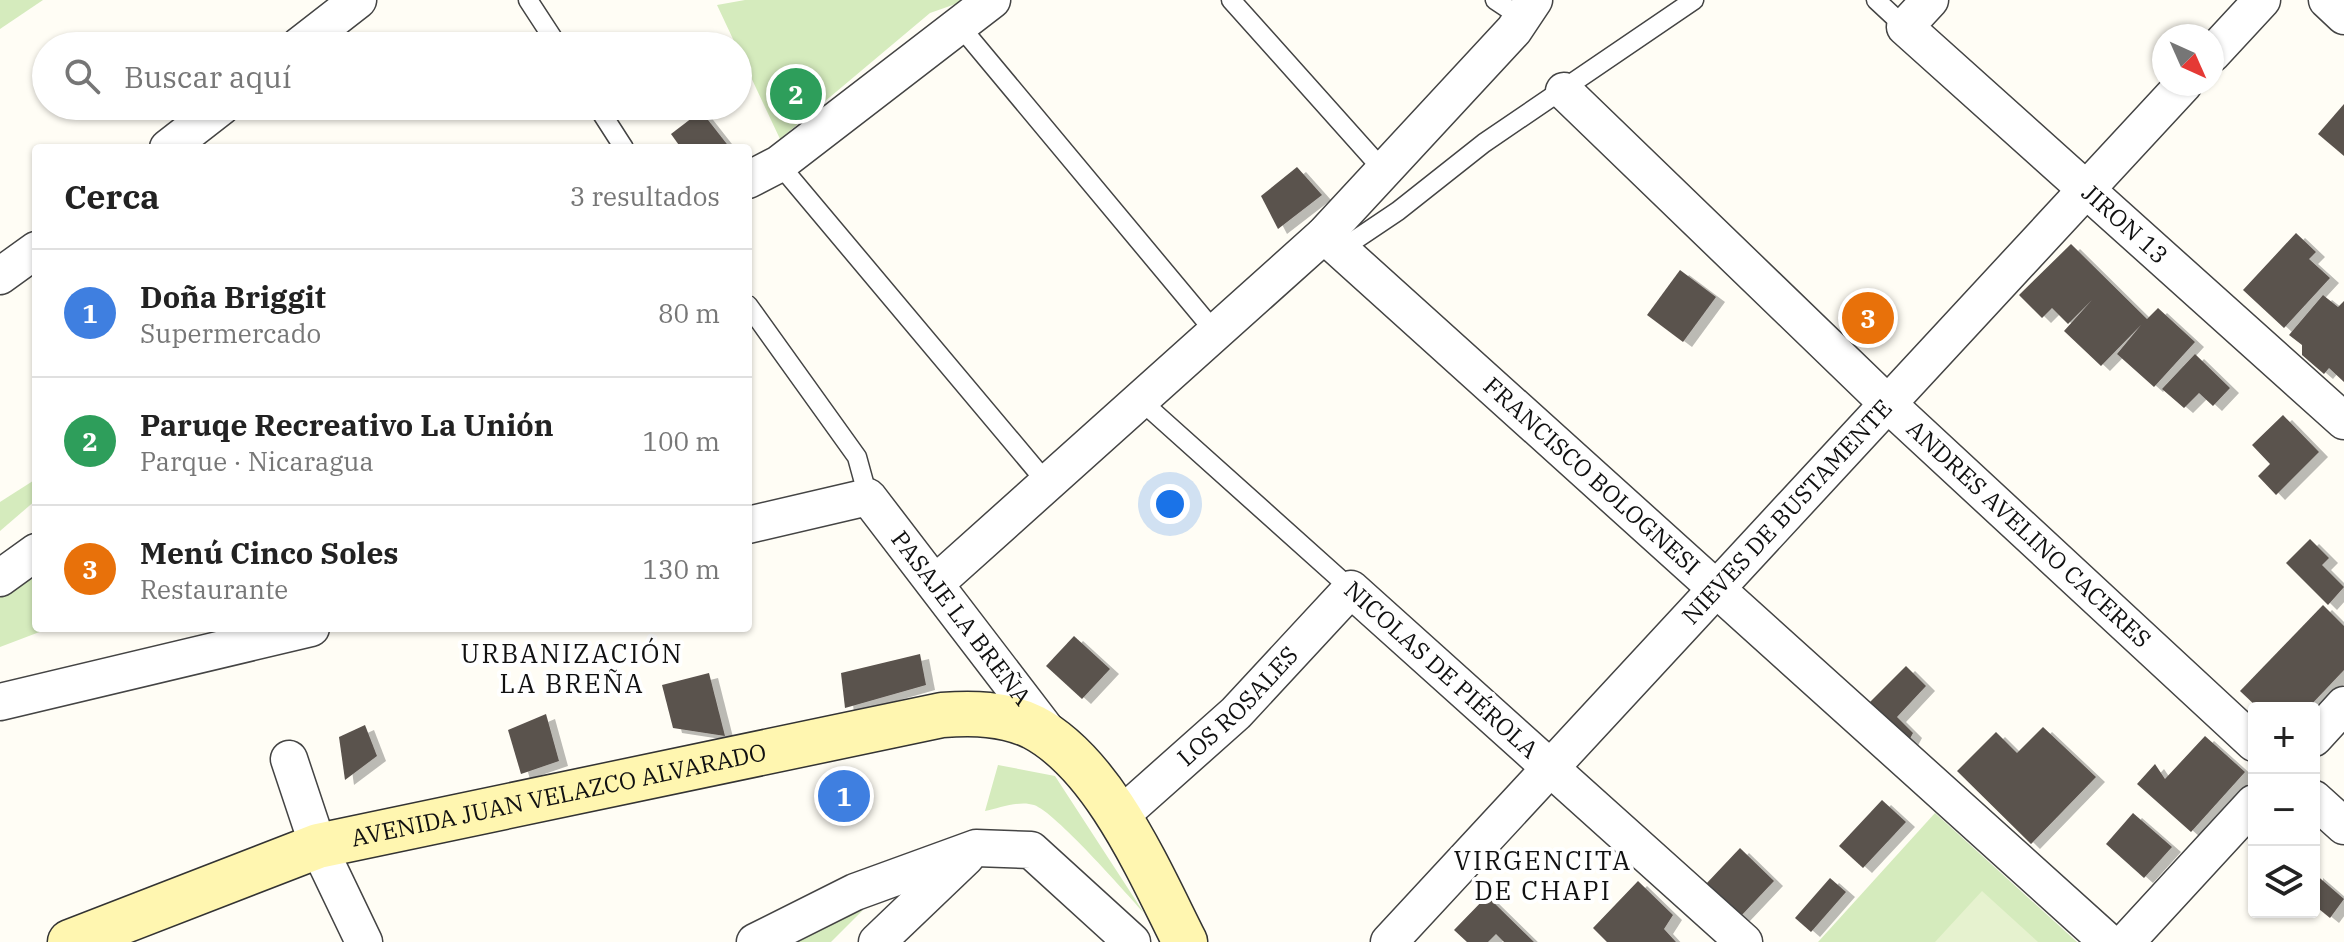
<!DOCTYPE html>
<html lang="es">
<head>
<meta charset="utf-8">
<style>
	:root { --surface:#fff; --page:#f2f2f2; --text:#222; --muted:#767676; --line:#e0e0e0; --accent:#c4262e }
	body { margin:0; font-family:"IBM Plex Serif",serif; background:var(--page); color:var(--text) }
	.controls { position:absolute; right:24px; bottom:24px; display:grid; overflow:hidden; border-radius:8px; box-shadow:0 2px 6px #0004 }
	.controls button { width:72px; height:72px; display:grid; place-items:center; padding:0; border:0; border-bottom:2px solid var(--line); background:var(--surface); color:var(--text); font:40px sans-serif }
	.compass { position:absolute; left:2152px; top:24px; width:72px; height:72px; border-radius:50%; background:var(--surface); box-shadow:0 2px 6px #0004; rotate:135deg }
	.you { position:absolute; left:1170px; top:504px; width:28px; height:28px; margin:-20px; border:6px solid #fff; border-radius:50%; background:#1a73e8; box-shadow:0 0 0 12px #1a73e833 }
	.badge { display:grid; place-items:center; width:52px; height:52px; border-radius:50%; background:var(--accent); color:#fff; font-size:26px; font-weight:700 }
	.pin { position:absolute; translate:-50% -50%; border:4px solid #fff; box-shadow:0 2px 8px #0006 }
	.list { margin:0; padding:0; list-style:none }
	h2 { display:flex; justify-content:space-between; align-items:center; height:104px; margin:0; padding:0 32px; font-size:34px }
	h2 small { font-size:26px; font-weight:400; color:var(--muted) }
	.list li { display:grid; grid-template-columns:52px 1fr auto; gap:24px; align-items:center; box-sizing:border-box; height:128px; padding:0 32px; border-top:2px solid var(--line) }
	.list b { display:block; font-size:30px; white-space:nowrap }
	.list p { margin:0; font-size:26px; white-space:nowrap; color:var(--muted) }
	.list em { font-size:26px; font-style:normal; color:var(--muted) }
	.icon { flex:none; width:44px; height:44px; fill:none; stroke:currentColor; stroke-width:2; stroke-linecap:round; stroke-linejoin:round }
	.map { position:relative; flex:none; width:2344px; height:942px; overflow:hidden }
	.search { position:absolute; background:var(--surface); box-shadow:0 2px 6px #0004; left:32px; top:32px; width:720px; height:88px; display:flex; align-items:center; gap:20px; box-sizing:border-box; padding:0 28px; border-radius:44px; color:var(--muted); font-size:30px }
	.panel { position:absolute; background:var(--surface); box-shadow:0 2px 6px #0004; left:32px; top:144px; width:720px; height:488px; border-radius:8px }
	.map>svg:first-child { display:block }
	.green { fill:#d5ebbd }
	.pitch { fill:#e6f2cf }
	.building { fill:#5a524d; filter:url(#shadow) }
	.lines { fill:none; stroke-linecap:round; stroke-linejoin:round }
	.lane-casing { stroke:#444; stroke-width:21 }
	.street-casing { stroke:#444; stroke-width:39 }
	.secondary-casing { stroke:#333; stroke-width:47 }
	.lane { stroke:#fff; stroke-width:18 }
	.street { stroke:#fff; stroke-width:36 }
	.secondary { stroke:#fff6b0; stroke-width:44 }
	.labels { text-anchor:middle; stroke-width:8; stroke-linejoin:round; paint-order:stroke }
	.street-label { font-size:24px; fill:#111; stroke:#fff }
	.neighbourhood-label { font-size:26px; letter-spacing:2px; fill:#111; stroke:#fff }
</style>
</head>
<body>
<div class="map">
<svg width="2344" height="942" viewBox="0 0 2344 942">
	<defs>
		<filter id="shadow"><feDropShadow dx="9" dy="5" stdDeviation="0" flood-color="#0004"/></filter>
	</defs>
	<rect width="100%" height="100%" fill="#fffdf5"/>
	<g class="green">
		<path d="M0,0H43L0,29Z"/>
		<path d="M745,0H967L930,13L780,139L717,5Z"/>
		<path d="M36,479V500L0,531V502Z"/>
		<path d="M36,566V628H50L0,647V597Z"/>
		<path d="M998,765L1055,776L1144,913C1125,892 1055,812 1034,805C1020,800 999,808 985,811Z"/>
		<path d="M1935,813L2077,942H1818Z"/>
		<path d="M863,910L831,942H786Z"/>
	</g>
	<path class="pitch" d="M1982,891L2038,942H1935Z"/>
	<g class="building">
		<path d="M2344,104V156L2318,134Z"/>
		<path d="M701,111L730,148H681L671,134Z"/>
		<path d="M1297,167L1322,195L1278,229L1261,196Z"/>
		<path d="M2296,233L2316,252L2309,259L2330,278L2284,328L2243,290Z"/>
		<path d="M2071,244L2147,319L2158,308L2195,342L2154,387L2117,354L2141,325L2101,366L2064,331L2092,300L2068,324L2052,308L2042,318L2019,295Z"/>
		<path d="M1680,270L1716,297L1683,342L1647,315Z"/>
		<path d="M2323,295L2338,307L2344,301V382L2329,368L2324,374L2302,355V345L2289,335Z"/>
		<path d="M2195,354L2230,388L2213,406L2199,393L2184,408L2162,389Z"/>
		<path d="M2283,415L2319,452L2276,495L2258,476L2270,464L2252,445Z"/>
		<path d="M2310,539L2329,558L2322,565L2344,587L2328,605L2286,563Z"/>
		<path d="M2323,605L2344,626V670L2308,708H2258L2240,691Z"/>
		<path d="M1074,636L1110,669L1082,699L1046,666Z"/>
		<path d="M920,654L926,685L845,708L841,673Z"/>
		<path d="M1906,666L1926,686L1897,717L1913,733L1906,746L1865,707Z"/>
		<path d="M709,673L725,736L673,728L662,685Z"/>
		<path d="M546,714L559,761L521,774L508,730Z"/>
		<path d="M365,725L377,756L345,780L339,737Z"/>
		<path d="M2043,727L2096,777L2031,844L1957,771L1996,732L2017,753Z"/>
		<path d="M2205,736L2245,772L2191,832L2137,784L2155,764L2165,779Z"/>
		<path d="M1882,800L1906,822L1863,868L1839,846Z"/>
		<path d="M2133,813L2172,847L2144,878L2106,844Z"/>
		<path d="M1740,848L1774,881L1740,917L1706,884Z"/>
		<path d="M2314,873L2344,899L2330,918L2314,905Z"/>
		<path d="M1830,878L1846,892L1811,932L1795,918Z"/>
		<path d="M1638,881L1673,915L1664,929L1676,942H1607L1593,928Z"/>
		<path d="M1487,896L1534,942H1504L1496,934L1488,942H1467L1454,930Z"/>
	</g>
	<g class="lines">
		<g class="lane-casing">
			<g id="lane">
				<path d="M528,0L558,46"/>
				<path d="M1231,0L1384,171"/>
				<path d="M1495,0L1522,18"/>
				<path d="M1876,0L1905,27"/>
				<path d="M959,25L1215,332"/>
				<path d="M597,106L624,148"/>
				<path d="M779,164L1047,483"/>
				<path d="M1340,250L1398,211L1484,143L1694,0"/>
				<path d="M748,305L857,457L868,497"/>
				<path d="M1139,399L1351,589"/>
			</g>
		</g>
		<g class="street-casing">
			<g id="street">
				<path id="s1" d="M1930,0L1905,27L2344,421"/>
				<path d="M2327,0L2344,16"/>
				<path d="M299,46L358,0"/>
				<path d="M2212,54L2262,0"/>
				<path id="s2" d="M1564,91L1888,404L2254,743"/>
				<path d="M168,148L222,106"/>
				<path d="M748,180L779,164L992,0"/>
				<path id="s3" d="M1324,235L2108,942"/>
				<path d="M0,276L36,250"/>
				<path id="s4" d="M748,525L868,497L1054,740"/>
				<path d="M0,578L36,552"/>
				<path d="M936,583L1324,235L1514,30L1534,0"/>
				<path d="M0,702L311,628"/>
				<path d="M2314,738L2344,705"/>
				<path d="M289,759L318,846L364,942"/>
				<path d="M2314,799L2344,826"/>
				<path id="s5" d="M1118,818L1236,713L1351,589L1744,942"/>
				<path d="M755,942L855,892L976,848L1031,850L1132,942"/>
				<path d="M877,942L966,857"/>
				<path id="s6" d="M1389,942L2184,84"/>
				<path d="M2126,942L2254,803"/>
			</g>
		</g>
		<g class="secondary-casing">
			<g id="secondary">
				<path id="s7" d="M70,942L318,846L942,715C973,713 1004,713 1033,727C1104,764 1150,873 1185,942"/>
			</g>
		</g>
		<use href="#lane" class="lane"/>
		<use href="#street" class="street"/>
		<use href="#secondary" class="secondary"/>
	</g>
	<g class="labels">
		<g class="street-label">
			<text dy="8" stroke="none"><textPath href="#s1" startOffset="332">JIRON 13</textPath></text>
			<text dy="8" stroke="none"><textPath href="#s3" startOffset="360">FRANCISCO BOLOGNESI</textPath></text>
			<text dy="8" stroke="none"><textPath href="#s6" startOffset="586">NIEVES DE BUSTAMENTE</textPath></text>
			<text dy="8" stroke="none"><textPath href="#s2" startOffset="642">ANDRES AVELINO CACERES</textPath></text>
			<text dy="8" stroke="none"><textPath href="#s4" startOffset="276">PASAJE LA BREÑA</textPath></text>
			<text transform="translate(1441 670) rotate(42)" y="8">NICOLAS DE PIÉROLA</text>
			<text dy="8" stroke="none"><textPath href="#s5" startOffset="164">LOS ROSALES</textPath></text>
			<text dy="8" stroke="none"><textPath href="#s7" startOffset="512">AVENIDA JUAN VELAZCO ALVARADO</textPath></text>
		</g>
		<g class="neighbourhood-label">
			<text x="572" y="663">URBANIZACIÓN<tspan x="572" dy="30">LA BREÑA</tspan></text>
			<text x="1543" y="870">VIRGENCITA<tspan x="1543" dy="30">DE CHAPI</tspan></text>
		</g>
	</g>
</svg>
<div class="controls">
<button>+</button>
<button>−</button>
<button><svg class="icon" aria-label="layers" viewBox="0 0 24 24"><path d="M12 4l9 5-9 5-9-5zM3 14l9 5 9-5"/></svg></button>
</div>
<svg class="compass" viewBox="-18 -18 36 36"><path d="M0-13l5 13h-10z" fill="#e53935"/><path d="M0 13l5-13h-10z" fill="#767676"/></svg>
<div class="you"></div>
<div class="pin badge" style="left:844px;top:796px;background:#3f7fe0">1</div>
<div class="pin badge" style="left:796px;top:94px;background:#2e9e5b">2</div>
<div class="pin badge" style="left:1868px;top:318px;background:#e8710a">3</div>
<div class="search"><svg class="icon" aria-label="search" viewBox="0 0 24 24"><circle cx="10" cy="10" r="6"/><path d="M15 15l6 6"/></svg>Buscar aquí</div>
<section class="panel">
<h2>Cerca<small>3 resultados</small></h2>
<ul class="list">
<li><span class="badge" style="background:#3f7fe0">1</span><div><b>Doña Briggit</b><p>Supermercado</p></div><em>80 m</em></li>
<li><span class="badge" style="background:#2e9e5b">2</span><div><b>Paruqe Recreativo La Unión</b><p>Parque · Nicaragua</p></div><em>100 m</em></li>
<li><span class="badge" style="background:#e8710a">3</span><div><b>Menú Cinco Soles</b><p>Restaurante</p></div><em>130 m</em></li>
</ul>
</section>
</div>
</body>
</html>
